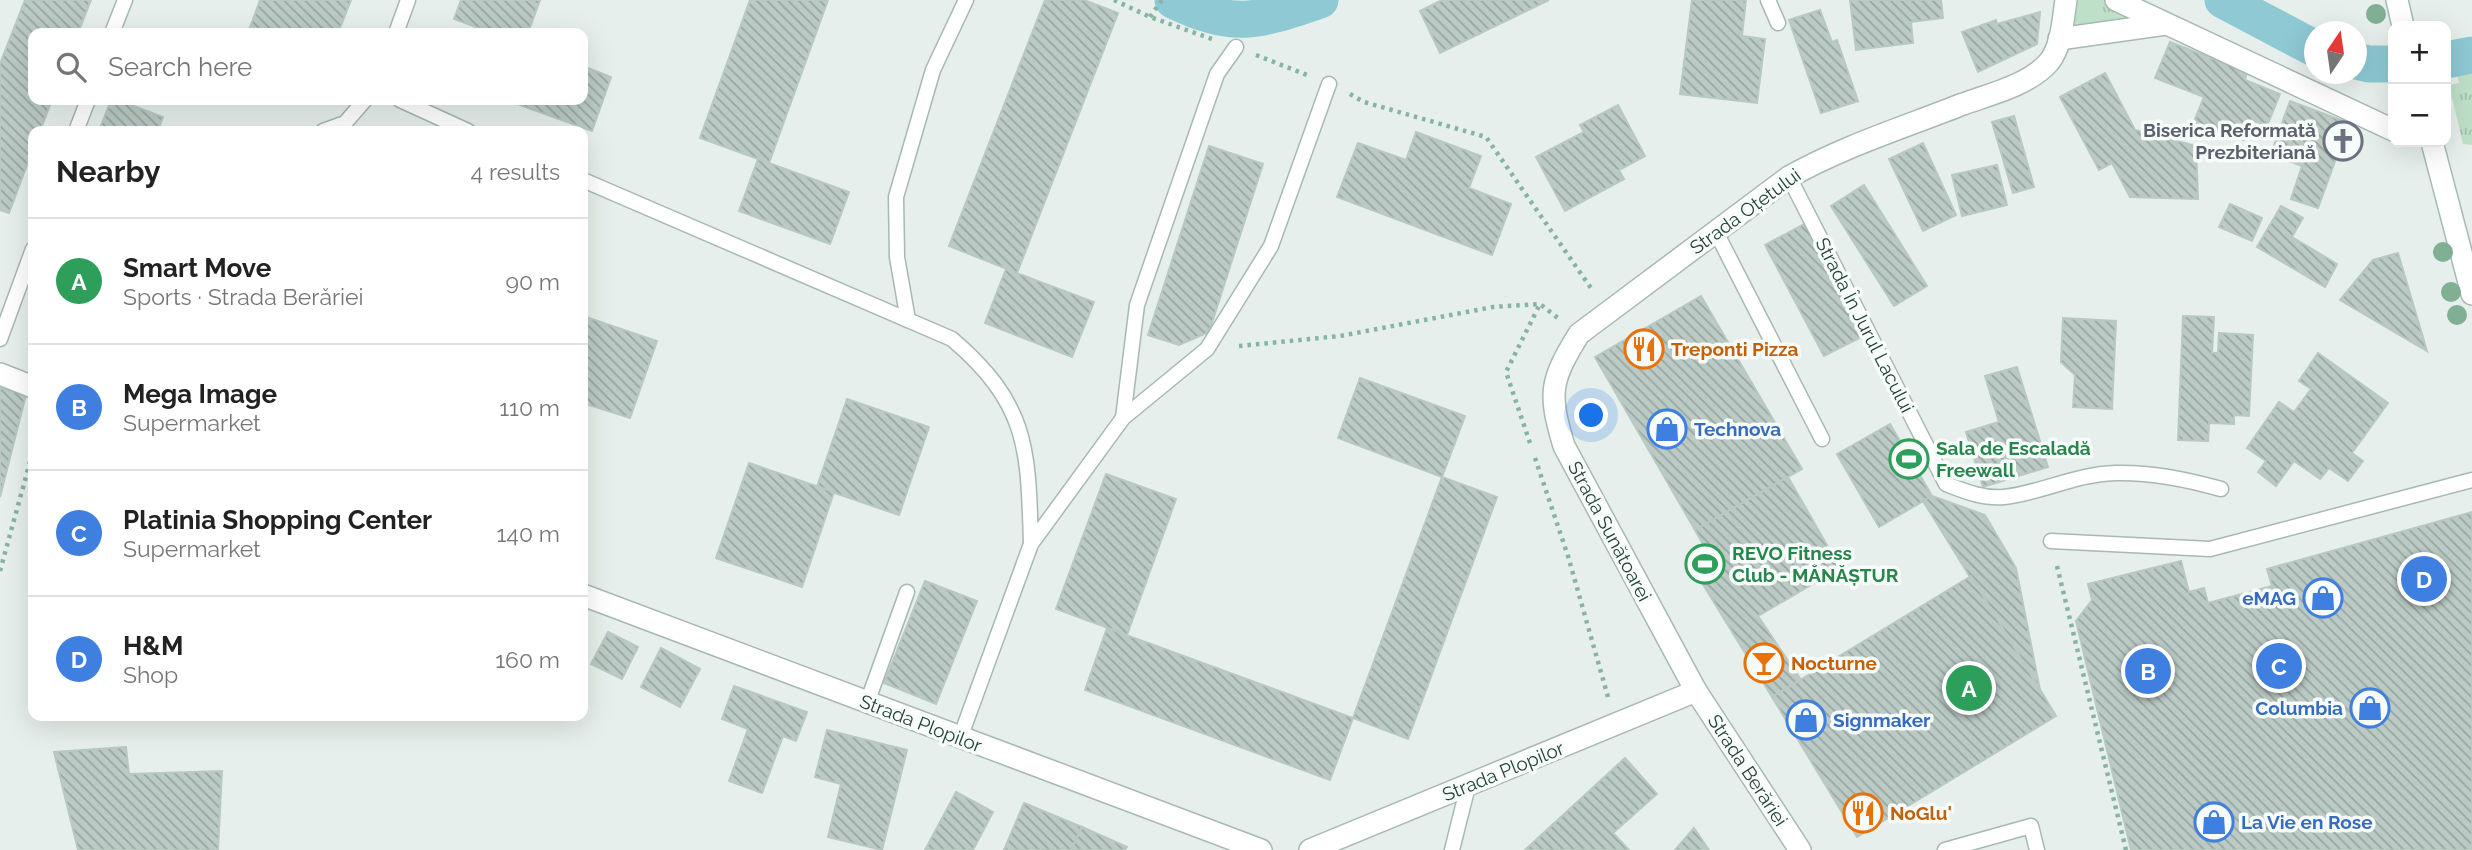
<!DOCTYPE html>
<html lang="en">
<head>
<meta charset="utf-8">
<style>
	:root { --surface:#fff; --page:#f6f6f6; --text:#222; --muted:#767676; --line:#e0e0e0; --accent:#804e3d }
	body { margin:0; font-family:Raleway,sans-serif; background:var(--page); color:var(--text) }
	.controls { position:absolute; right:21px; top:21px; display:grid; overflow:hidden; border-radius:14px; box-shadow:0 7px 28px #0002 }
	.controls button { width:63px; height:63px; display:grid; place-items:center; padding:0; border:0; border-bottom:2px solid var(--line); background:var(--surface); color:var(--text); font:35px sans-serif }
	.compass { position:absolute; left:2304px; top:21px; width:63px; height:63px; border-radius:50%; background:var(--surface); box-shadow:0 7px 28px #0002; rotate:13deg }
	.you { position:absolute; left:1592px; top:416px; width:24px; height:24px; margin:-18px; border:5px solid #fff; border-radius:50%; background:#1a73e8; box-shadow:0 0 0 10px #1a73e833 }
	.badge { display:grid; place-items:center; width:46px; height:46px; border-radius:50%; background:var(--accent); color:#fff; font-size:23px; font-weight:700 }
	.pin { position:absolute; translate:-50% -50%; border:4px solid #fff; box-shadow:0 2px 7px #0006 }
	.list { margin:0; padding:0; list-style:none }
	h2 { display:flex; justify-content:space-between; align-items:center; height:91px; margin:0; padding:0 28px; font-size:30px }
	h2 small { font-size:23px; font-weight:400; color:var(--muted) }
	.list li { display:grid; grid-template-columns:46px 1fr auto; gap:21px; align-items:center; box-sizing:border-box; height:126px; padding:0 28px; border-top:2px solid var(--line) }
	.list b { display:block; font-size:26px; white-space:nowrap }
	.list p { margin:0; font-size:23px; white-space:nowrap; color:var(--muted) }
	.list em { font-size:23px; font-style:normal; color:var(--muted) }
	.icon { flex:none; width:38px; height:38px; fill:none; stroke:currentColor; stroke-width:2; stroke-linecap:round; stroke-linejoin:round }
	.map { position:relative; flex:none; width:2472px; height:850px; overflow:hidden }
	.search { position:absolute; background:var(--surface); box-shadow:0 7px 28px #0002; left:28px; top:28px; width:560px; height:77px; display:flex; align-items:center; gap:18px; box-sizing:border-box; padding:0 24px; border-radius:14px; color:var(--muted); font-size:26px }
	.panel { position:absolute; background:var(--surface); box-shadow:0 7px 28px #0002; left:28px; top:126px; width:560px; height:595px; border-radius:14px }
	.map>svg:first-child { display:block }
	.grass { fill:url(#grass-tufts) }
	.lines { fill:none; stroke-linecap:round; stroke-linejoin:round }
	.canal { stroke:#8ec9d4; stroke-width:37 }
	.building { fill:url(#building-back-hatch); stroke:#b8c9c2; stroke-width:2 }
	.service-casing { stroke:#a8b8b2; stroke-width:17 }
	.minor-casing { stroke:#a8b8b2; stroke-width:24 }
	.secondary-casing { stroke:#a4bbb3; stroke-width:24 }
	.path { stroke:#86b3a5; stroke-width:4.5; stroke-dasharray:3.5 5; stroke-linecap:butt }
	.service { stroke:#fff; stroke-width:14 }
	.minor { stroke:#fff; stroke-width:21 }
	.secondary { stroke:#fff; stroke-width:21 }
	.tree { fill:#80af93 }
	.labels { text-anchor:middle; stroke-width:7; stroke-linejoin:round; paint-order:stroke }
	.worship-label { font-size:19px; font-weight:bold; fill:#5b616d; stroke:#f7fbf9; text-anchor:end }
	.street-label { font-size:19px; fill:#24423a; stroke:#f7fbf9 }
	.food-label { font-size:19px; font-weight:bold; fill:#c56008; stroke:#f7fbf9; text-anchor:start }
	.shop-label { font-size:19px; font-weight:bold; fill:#366cbe; stroke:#f7fbf9; text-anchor:start }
	.leisure-label { font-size:19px; font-weight:bold; fill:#27864d; stroke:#f7fbf9; text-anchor:start }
</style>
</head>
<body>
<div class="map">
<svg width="2472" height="850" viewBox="0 0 2472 850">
	<defs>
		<pattern id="grass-tufts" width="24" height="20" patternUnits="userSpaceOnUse" patternTransform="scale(1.75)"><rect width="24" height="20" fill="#bfe0c8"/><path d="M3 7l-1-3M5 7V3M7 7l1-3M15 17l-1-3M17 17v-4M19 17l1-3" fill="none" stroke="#a4c1ad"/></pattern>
		<pattern id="building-back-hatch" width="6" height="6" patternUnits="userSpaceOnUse" patternTransform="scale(1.75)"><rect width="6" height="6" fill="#bbcac4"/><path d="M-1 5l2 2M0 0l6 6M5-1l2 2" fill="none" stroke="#98a6a0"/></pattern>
	</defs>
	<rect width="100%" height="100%" fill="#e6efeb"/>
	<g class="grass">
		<path d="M2071,0H2103L2150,21L2065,32Z"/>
		<path d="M2472,65V145L2463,144L2449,85L2459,83L2456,67Z"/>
	</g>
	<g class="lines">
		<g class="canal">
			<path d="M1173,0C1235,30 1258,21 1320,0"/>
			<path d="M2223,0L2314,48"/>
			<path d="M2446,60L2472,55"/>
			<path d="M2356,61L2369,64H2393"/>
		</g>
	</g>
	<g class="building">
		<path d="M25,0H91L78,33H33V100H52L40,131H33V149L9,213L0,210V64Z"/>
		<path d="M260,0H351L338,33H248Z"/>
		<path d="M461,0H540L528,33H492L454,19Z"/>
		<path d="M750,0H828L769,163L700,138Z"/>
		<path d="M1045,0H1084L1118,13L1017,273L949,246Z"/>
		<path d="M1442,0H1549L1440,53L1420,11Z"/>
		<path d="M1692,0H1746L1742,36L1765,39L1757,103L1680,94Z"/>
		<path d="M1850,0H1941L1943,18L1911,22L1913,43L1856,50Z"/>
		<path d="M1820,10L1832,42L1837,40L1858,101L1821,113L1789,20Z"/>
		<path d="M2040,12L2037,44L1978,72L1962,32L1996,20L1997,24Z"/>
		<path d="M2170,42L2247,72L2245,80L2280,94L2267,126L2251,120L2244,140L2224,132L2223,136L2193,124L2204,97L2155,78Z"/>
		<path d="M583,66L611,77L592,131L506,100H583Z"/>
		<path d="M2105,73L2135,130L2196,146L2198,199L2130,197L2112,163L2099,170L2060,97Z"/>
		<path d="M111,100H118L163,117L158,131H99Z"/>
		<path d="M2290,101L2349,123L2318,208L2291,199L2302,166L2271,154Z"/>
		<path d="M1618,105L1645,156L1619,170L1624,179L1565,211L1536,157L1584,132L1580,125Z"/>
		<path d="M2014,116L2034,187L2013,193L1992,122Z"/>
		<path d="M1416,132L1481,156L1469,188L1511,204L1492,255L1337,197L1358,143L1406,160Z"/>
		<path d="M1923,143L1956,215L1923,231L1889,159Z"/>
		<path d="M1209,146L1263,164L1209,332L1179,345L1148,335Z"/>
		<path d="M758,159L849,192L830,244L739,211Z"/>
		<path d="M1997,165L2007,205L1962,216L1952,175Z"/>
		<path d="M1864,185L1927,286L1894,306L1831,206Z"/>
		<path d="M2230,204L2262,218L2252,241L2219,227Z"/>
		<path d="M2281,206L2303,218L2292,237L2337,264L2325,287L2257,247Z"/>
		<path d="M1806,223L1865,335L1824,356L1765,245Z"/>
		<path d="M2398,253L2427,351L2340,300L2373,260Z"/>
		<path d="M1006,269L1094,302L1072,357L985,323Z"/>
		<path d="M1701,296L1802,469L1695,530L1595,357Z"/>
		<path d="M583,316L657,341L630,418L583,403Z"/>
		<path d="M2183,316L2214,317L2212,353H2218L2219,333L2253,335L2249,416L2234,415V424L2209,423L2208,441L2178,440Z"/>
		<path d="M2063,318L2116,321L2112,409L2073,407L2075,375L2061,362Z"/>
		<path d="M2318,353L2388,403L2352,453L2363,461L2348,481L2329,468L2320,479L2294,461L2276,486L2258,472L2266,461L2247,448L2279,402L2294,412L2311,389L2299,381Z"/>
		<path d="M2017,367L2048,467L1983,487L1966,432L1999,422L1985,376Z"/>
		<path d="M1360,378L1465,416L1442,477L1338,438Z"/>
		<path d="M0,387L26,395L0,497Z"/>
		<path d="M847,399L929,427L899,515L817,487Z"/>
		<path d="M1890,424L1932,496L1879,527L1837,454Z"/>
		<path d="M749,463L834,492L802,587L716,558Z"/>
		<path d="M1106,474L1176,499L1127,635L1056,609Z"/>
		<path d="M1442,477L1497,497L1408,739L1353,718Z"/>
		<path d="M1788,477L1840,568L1758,616L1801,680L1772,697L1693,568L1711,558L1695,530Z"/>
		<path d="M1932,496L1985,515L2016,568L2040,690L1923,501Z"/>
		<path d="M2472,512V850H2131L2076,621L2092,600L2088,584L2181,561L2189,592L2204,588L2208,603L2272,586L2267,569Z"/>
		<path d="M1971,576L2056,716L1857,837L1772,697Z"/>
		<path d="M925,581L977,601L936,704L884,683Z"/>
		<path d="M1107,628L1353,718L1330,780L1085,690Z"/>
		<path d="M608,632L638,647L622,679L591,664Z"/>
		<path d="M661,648L700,669L680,707L641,687Z"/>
		<path d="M734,686L807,712L796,741L783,736L762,793L729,781L748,729L722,719Z"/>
		<path d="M827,730L907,750L882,850L828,837L841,784L815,777Z"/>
		<path d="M126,747L129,774L222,771L218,850H78L54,752Z"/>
		<path d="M1625,758L1657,794L1613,833L1629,850H1525Z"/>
		<path d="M956,792L993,812L973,850H925Z"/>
		<path d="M1024,803L1082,827L1071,850H1004Z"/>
		<path d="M1082,827L1127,847L1125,850H1071Z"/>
		<path d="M1694,828L1709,850H1675Z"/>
	</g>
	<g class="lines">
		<g class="service-casing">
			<g id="service">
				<path d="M1768,0L1778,23"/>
				<path d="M112,33L125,0"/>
				<path d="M396,33L408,0"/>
				<path d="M400,100L468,131"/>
				<path d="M76,131L88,100"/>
				<path d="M323,131L345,123L365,100"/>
				<path d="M1789,177L1946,484C1964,491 1983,499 2004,497C2041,493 2076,474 2115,473C2151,472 2186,479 2221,489"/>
				<path d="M583,180L952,339C1029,405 1028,449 1031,544"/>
				<path d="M1716,232L1822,439"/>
				<path d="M908,320L897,257L896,197L933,70L966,0"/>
				<path d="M0,339L33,249"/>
				<path d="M1123,418L1137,305L1217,74L1236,47"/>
				<path d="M2051,541L2210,549L2472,480"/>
				<path d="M867,703L907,592"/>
				<path d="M960,738L1031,544L1123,418L1207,349L1271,246L1329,84"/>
				<path d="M1452,850L1468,786"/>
				<path d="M1945,850L2031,826L2037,850"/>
			</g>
		</g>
		<g class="minor-casing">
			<g id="minor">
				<path d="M2116,0L2393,130"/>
				<path d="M2059,39L2166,24"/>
				<path d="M0,374L33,387"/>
				<path d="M583,595L1261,850"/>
				<path d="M1310,850L1696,691"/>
				<path d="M1800,850L1696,691L1564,446C1548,393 1550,381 1579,334L1789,177C1844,146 1905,127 1963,104C1991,94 2029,85 2049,62C2062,46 2063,19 2066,0"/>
			</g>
		</g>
		<g class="secondary-casing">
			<g id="secondary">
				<path d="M2397,0L2403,26"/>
				<path d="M2432,142L2472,294"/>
			</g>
		</g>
		<g class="path">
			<path d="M1114,0L1150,17L1212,39"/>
			<path d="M1150,17L1162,0"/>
			<path d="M1256,55L1307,75"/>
			<path d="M1350,94L1364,102L1486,137L1593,291"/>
			<path d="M1239,346L1340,336L1493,307L1540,304L1558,318"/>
			<path d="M1530,443L1506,372L1540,304"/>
			<path d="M1535,458L1568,556L1608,697"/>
			<path d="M2057,566L2126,850"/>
			<path d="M0,571L33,451"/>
		</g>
		<use href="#service" class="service"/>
		<use href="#minor" class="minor"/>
		<use href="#secondary" class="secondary"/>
	</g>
	<g class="tree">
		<circle cx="2376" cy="14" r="10"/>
		<circle cx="2443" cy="252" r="10"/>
		<circle cx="2451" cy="292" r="10"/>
		<circle cx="2457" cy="315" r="10"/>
	</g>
	<defs>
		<g id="church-ring" transform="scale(2.0125)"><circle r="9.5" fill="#f7fbf9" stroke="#6b7280" stroke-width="1.5"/><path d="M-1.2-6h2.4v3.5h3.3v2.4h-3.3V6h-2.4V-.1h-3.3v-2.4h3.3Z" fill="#6b7280"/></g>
		<g id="restaurant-ring" transform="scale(2.0125)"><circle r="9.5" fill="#f7fbf9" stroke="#e8710a" stroke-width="1.5"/><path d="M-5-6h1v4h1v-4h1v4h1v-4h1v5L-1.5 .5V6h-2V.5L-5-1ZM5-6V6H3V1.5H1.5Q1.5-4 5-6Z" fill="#e8710a"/></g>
		<g id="shop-ring" transform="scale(2.0125)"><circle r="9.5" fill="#f7fbf9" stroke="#3f7fe0" stroke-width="1.5"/><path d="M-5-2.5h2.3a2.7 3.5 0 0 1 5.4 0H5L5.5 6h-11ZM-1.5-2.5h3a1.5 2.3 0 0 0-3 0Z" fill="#3f7fe0"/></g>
		<g id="stadium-ring" transform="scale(2.0125)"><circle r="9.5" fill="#f7fbf9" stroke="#2e9e5b" stroke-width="1.5"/><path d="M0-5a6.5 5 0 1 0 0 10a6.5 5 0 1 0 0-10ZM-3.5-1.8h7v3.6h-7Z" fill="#2e9e5b"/></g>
		<g id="bar-ring" transform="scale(2.0125)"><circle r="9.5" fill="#f7fbf9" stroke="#e8710a" stroke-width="1.5"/><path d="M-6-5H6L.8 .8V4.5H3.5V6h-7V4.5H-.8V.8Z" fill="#e8710a"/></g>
	</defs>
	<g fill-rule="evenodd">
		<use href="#church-ring" x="2343" y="141"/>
		<use href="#restaurant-ring" x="1644" y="349"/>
		<use href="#shop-ring" x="1667" y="429"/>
		<use href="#stadium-ring" x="1909" y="459"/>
		<use href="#stadium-ring" x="1705" y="564"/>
		<use href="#shop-ring" x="2323" y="598"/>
		<use href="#bar-ring" x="1764" y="663"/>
		<use href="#shop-ring" x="2370" y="708"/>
		<use href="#shop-ring" x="1806" y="720"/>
		<use href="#restaurant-ring" x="1863" y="813"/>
		<use href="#shop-ring" x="2214" y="822"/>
	</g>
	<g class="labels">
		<g class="worship-label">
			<text x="2316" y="137">Biserica Reformată<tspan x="2316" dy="22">Prezbiteriană</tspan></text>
		</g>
		<g class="street-label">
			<text transform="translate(1745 211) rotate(-36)" y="7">Strada Oțetului</text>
			<text transform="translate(1865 325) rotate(63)" y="7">Strada În Jurul Lacului</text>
			<text transform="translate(1610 531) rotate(62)" y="7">Strada Sunătoarei</text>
			<text transform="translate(921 723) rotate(21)" y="7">Strada Plopilor</text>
			<text transform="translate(1748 770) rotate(57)" y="7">Strada Berăriei</text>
			<text transform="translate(1503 771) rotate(-22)" y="7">Strada Plopilor</text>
		</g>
		<g class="food-label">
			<text x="1671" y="356">Treponti Pizza</text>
			<text x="1791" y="670">Nocturne</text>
			<text x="1890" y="820">NoGlu'</text>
		</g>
		<g class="shop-label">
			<text x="1694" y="436">Technova</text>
			<text x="2296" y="605" text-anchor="end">eMAG</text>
			<text x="2343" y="715" text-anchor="end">Columbia</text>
			<text x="1833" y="727">Signmaker</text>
			<text x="2241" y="829">La Vie en Rose</text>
		</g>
		<g class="leisure-label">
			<text x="1936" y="455">Sala de Escaladă<tspan x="1936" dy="22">Freewall</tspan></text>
			<text x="1732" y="560">REVO Fitness<tspan x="1732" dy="22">Club - MĂNĂȘTUR</tspan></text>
		</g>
	</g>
</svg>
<div class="controls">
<button>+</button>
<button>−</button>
</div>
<svg class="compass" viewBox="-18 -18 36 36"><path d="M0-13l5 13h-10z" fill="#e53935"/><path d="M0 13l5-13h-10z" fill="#767676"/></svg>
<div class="you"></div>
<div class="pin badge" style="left:1969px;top:688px;background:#2e9e5b">A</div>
<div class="pin badge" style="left:2148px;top:671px;background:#3f7fe0">B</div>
<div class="pin badge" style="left:2279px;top:666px;background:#3f7fe0">C</div>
<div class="pin badge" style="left:2424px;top:579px;background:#3f7fe0">D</div>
<div class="search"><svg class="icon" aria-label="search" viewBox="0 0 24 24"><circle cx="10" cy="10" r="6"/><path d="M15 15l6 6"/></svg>Search here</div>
<section class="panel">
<h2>Nearby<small>4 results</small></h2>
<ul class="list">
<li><span class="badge" style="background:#2e9e5b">A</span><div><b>Smart Move</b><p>Sports · Strada Berăriei</p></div><em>90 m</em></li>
<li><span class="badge" style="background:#3f7fe0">B</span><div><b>Mega Image</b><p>Supermarket</p></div><em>110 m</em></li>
<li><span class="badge" style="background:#3f7fe0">C</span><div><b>Platinia Shopping Center</b><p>Supermarket</p></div><em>140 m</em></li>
<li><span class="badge" style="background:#3f7fe0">D</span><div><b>H&amp;M</b><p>Shop</p></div><em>160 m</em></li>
</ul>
</section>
</div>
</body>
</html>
